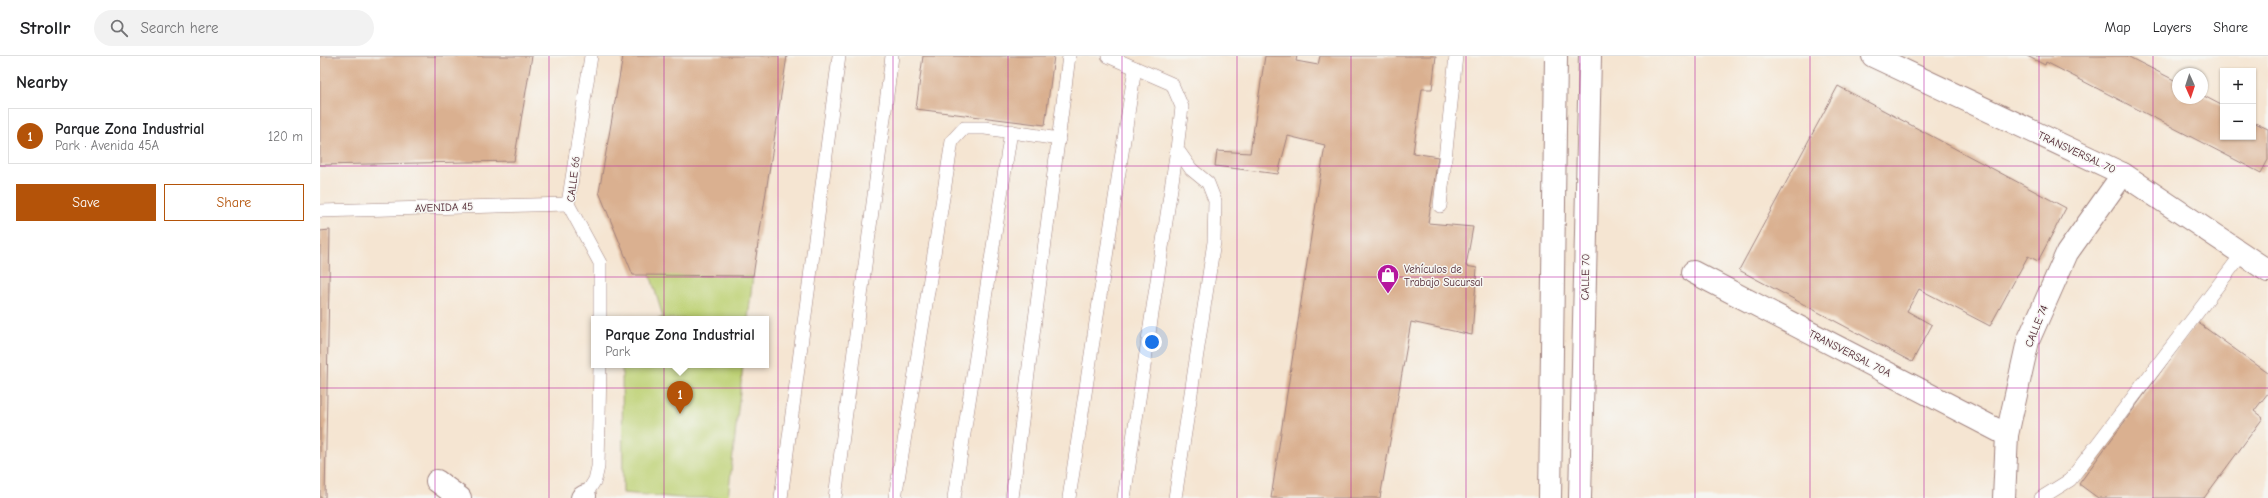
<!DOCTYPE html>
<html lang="en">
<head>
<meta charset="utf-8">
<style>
	:root { --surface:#fff; --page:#f2f2f2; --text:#202124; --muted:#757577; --line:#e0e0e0; --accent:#b45309 }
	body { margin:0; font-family:"Comic Neue",sans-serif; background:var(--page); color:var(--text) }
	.controls { position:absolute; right:12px; top:12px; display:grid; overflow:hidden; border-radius:0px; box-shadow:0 1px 3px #0004 }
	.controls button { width:36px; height:36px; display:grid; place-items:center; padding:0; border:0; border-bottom:1px solid var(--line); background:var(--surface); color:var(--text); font:20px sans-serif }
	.compass { position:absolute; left:1852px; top:12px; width:36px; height:36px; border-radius:50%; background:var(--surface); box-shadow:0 1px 3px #0004; rotate:177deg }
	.you { position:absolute; left:832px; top:286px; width:14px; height:14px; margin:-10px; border:3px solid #fff; border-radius:50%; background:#1a73e8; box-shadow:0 0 0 6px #1a73e833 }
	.badge { display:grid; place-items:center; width:26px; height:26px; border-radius:50%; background:var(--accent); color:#fff; font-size:13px; font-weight:700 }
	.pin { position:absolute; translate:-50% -33px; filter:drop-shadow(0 1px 2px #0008) }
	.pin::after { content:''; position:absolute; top:21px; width:14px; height:12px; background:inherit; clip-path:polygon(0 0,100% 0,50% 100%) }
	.popup { position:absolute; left:271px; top:260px; width:178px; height:52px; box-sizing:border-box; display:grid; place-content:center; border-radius:0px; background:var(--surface); filter:drop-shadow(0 1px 3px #0005); font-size:13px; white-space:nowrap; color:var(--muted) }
	.popup b { font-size:15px; color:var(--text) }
	.popup::after { content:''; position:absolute; left:50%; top:100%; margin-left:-8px; border:8px solid transparent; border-top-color:var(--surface) }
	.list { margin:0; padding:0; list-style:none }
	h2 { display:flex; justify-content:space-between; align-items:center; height:52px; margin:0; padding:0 16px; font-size:17px }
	h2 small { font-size:13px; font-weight:400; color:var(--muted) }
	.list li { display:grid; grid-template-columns:26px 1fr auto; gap:12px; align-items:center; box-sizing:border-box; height:56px; margin:0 8px 8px; padding:0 8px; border:1px solid var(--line); border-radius:0px }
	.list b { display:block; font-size:15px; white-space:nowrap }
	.list p { margin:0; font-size:13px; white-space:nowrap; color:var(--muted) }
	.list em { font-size:13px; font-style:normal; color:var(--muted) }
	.actions { display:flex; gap:8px; padding:12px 16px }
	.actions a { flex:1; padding:9px 0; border:1px solid var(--accent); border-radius:0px; text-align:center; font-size:14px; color:var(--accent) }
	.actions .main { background:var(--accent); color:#fff }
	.icon { flex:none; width:22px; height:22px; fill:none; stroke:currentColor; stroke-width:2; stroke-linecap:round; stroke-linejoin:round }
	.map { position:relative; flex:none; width:1948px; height:442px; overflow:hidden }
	header { display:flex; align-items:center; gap:24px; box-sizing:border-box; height:56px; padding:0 20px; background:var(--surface); border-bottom:1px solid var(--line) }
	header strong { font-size:19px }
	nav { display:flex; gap:22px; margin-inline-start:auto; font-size:14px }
	.search { width:280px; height:36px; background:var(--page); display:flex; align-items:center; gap:10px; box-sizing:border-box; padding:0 14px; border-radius:22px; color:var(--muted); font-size:15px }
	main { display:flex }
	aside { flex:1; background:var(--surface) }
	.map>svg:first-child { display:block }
	.green { fill:#bed175; stroke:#847850 }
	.building { fill:#dab090 }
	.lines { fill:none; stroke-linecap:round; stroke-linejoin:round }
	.lane-casing { stroke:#a0827e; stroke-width:14 }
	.street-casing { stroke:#a0827e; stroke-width:24 }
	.primary-casing { stroke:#a0827e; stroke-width:24 }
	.lane { stroke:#fff; stroke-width:13 }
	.street { stroke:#fff; stroke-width:22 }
	.primary { stroke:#fff; stroke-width:22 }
	.grid { fill:none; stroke:#b5179e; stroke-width:1; stroke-opacity:0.55 }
	.labels { text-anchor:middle; stroke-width:3; stroke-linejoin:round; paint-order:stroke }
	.street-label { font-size:11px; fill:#4a1f2b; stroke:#f6f6f2 }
	.poi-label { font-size:11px; fill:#4a1f2b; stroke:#f6f6f2; text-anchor:start }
</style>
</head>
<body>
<header>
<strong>Strollr</strong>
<div class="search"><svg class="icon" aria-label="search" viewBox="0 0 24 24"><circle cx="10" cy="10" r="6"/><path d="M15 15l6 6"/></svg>Search here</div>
<nav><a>Map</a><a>Layers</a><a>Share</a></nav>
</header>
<main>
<aside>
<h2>Nearby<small></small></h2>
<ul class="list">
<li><span class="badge">1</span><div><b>Parque Zona Industrial</b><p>Park · Avenida 45A</p></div><em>120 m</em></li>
</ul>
<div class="actions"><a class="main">Save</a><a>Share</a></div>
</aside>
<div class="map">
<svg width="1948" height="442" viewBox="0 0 1948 442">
	<rect width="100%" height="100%" fill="#f6f6f2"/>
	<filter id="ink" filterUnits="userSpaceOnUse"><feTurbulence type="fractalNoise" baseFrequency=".025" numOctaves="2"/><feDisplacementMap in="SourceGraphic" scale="8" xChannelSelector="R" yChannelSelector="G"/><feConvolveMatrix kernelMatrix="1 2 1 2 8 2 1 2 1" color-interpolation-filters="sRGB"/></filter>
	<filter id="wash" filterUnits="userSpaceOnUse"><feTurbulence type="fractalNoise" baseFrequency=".012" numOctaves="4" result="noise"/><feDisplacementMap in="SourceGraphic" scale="16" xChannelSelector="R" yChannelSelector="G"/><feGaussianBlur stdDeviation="0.9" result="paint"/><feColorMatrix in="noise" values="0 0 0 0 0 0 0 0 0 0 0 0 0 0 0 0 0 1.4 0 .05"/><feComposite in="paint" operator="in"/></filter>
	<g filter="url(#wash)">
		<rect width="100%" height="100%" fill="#f5e5d2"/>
		<g class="green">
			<path d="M330,218L433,220L428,263H338L343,261Z"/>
			<path d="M302,309H423L408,442H361L303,437Z"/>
		</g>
		<g id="blocks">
			<g class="building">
				<path d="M0,0H212L194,105L0,109Z"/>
				<path d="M303,0H467L433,220L313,219L279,136Z"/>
				<path d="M603,0H734L725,69L596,53Z"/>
				<path d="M945,0H977L976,5L998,9L1000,0H1116L1112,33H1102L1093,97L1118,101L1108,167L1153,171L1146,210L1157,212L1152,279L1091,266L1060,442H951L1005,89L968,80L958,118L895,110L897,95L930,97Z"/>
				<path d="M1707,0H1807L1858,26V42H1882V39L1903,50V81H1933V66L1948,73V104L1941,117L1726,6L1725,9Z"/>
				<path d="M1518,30L1746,152L1718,205L1708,200L1670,270L1599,233L1587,255L1612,269L1592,306L1419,214Z"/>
				<path d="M10,174L5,442H0V175Z"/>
				<path d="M1877,266L1948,317V337L1934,355L1943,362L1884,442H1778L1759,428Z"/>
			</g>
		</g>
	</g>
	<g filter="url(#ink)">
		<use href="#blocks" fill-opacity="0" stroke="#a0827e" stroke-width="1"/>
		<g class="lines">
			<g class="lane-casing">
				<g id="lane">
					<path d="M271,0L248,148L280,207V263"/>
					<path d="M788,0L852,28L862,51L857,93L871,113L888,127L895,145L894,186L855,442"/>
					<path d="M1120,150L1136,0"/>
					<path d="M0,155L248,148"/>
					<path d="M265,440L275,424L278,411L280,309"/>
					<path d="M461,442L519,0"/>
					<path d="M515,442L572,0"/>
					<path d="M575,442L632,85L644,72H665L739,83"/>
					<path d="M634,442L691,75"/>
					<path d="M692,442L749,0"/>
					<path d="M749,442L815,12"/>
					<path d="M804,442L857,93"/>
					<path d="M1721,442L1750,424L1922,198"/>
				</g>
			</g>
			<g class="street-casing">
				<g id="street">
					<path d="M1553,0L1803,118L1948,215"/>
					<path d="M1373,216L1687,379"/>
					<path d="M117,425L140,442"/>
					<path d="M262,442L265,440"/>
					<path d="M1684,442L1687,379L1708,285L1747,197L1803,118"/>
				</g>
			</g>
			<g class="primary-casing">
				<g id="primary">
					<path d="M1230,442L1236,0"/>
					<path d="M1260,442L1270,0"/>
				</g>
			</g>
			<use href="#lane" class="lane"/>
			<use href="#street" class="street"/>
			<use href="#primary" class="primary"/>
		</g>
	</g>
	<path class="grid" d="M115,0V442M229,0V442M344,0V442M458,0V442M573,0V442M688,0V442M802,0V442M917,0V442M1031,0V442M1146,0V442M1260,0V442M1375,0V442M1490,0V442M1604,0V442M1719,0V442M1833,0V442M0,110H1948M0,221H1948M0,332H1948"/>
	<defs>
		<g id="shop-pin" transform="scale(1.15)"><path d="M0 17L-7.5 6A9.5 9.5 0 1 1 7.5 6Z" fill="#b5179e" stroke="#f6f6f2"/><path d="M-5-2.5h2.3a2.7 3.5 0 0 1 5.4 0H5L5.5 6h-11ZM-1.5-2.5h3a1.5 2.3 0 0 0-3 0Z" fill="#fff"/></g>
	</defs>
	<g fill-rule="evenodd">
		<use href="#shop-pin" x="1068" y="219"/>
	</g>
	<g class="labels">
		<g class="street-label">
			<text transform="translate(1757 96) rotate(25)" y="4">TRANSVERSAL 70</text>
			<text transform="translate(253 123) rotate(-83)" y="4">CALLE 66</text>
			<text transform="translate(124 151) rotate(-2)" y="4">AVENIDA 45</text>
			<text transform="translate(1265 221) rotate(-89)" y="4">CALLE 70</text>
			<text transform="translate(1716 270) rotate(-68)" y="4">CALLE 74</text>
			<text transform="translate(1530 297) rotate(27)" y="4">TRANSVERSAL 70A</text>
		</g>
		<g class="poi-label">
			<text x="1084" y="217">Vehículos de<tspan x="1084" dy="13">Trabajo Sucursal</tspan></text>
		</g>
	</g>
</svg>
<div class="controls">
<button>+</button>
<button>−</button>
</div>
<svg class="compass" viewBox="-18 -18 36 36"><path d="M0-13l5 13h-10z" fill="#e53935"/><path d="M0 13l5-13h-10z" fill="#757577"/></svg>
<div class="you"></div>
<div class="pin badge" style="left:360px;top:358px">1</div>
<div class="popup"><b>Parque Zona Industrial</b>Park</div>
</div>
</main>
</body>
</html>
